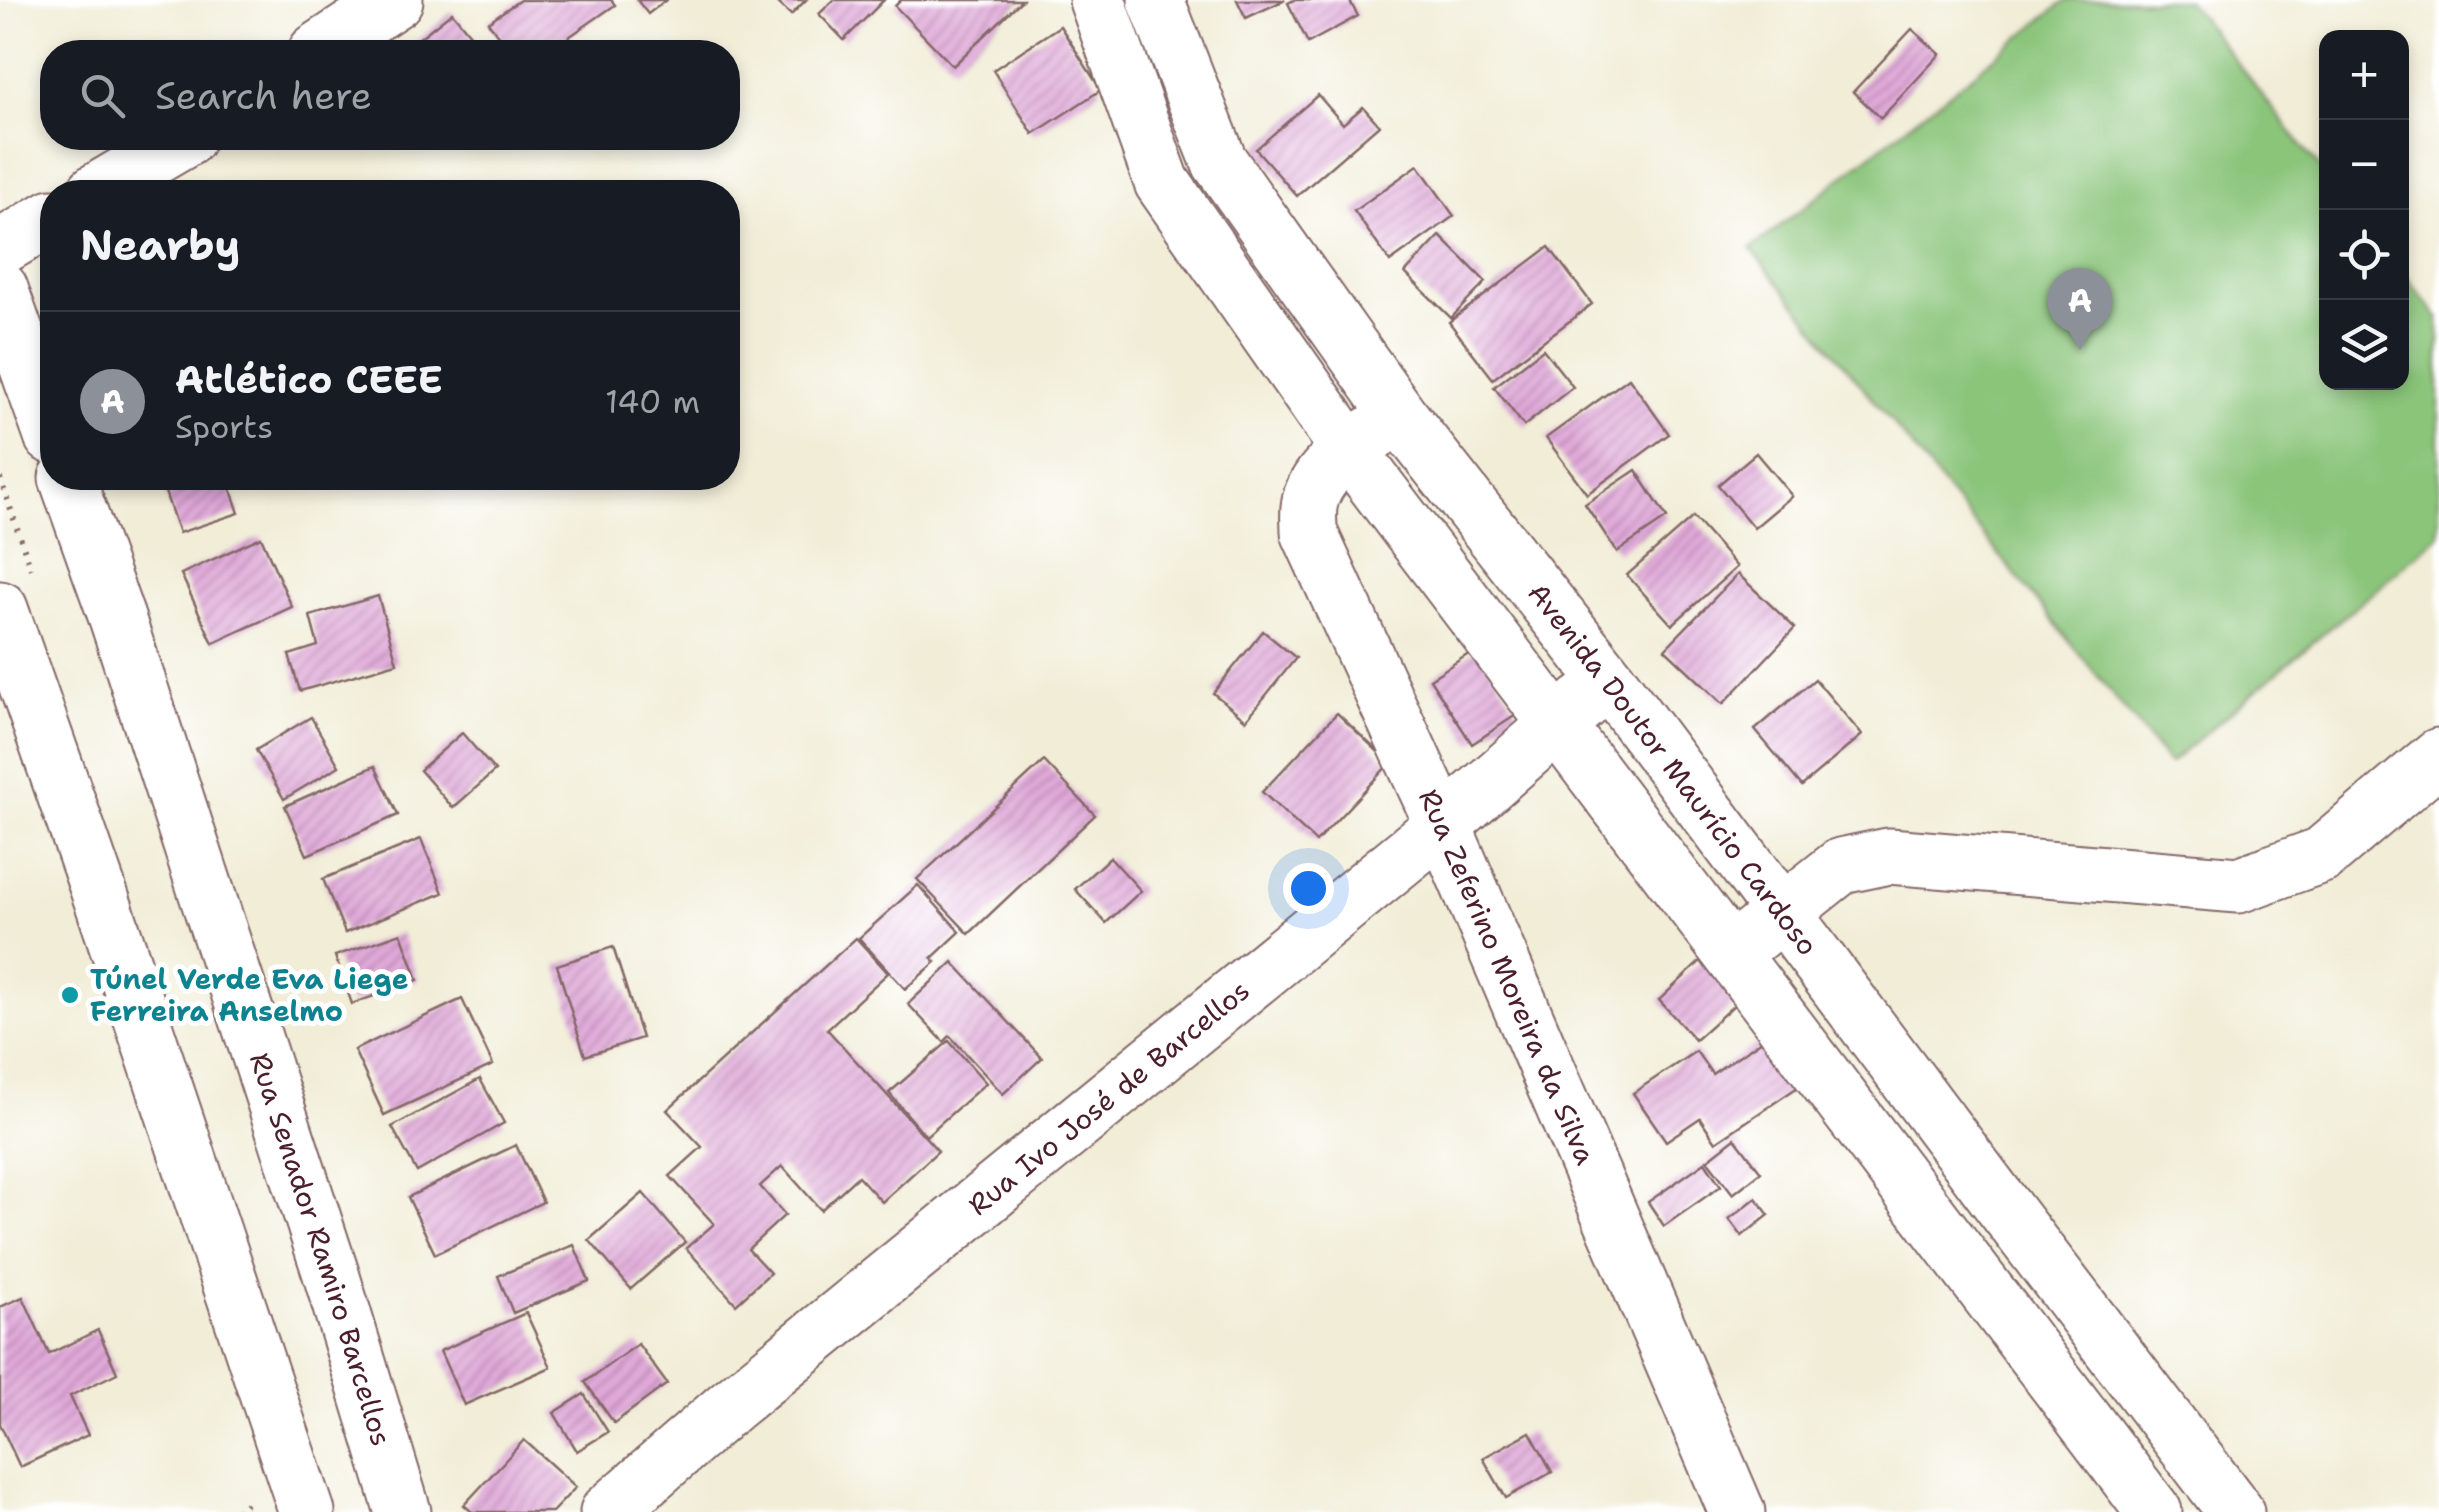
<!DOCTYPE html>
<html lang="en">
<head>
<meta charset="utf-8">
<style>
	:root { --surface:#171b24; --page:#242831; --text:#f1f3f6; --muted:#9ea1a6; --line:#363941; --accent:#8c9099 }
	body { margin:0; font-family:"Shantell Sans",sans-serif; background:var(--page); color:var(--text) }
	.controls { position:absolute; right:30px; top:30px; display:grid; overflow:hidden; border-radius:20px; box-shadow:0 5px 15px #0003 }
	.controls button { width:90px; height:90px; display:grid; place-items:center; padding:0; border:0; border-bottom:2px solid var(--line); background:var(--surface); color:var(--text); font:50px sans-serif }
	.you { position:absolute; left:1308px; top:888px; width:35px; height:35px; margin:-25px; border:8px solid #fff; border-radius:50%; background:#1a73e8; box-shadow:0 0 0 15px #1a73e833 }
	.badge { display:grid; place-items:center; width:65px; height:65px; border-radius:50%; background:var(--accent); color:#fff; font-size:32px; font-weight:700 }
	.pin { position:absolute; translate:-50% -82px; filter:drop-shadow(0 2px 5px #0008) }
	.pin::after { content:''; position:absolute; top:52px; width:35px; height:30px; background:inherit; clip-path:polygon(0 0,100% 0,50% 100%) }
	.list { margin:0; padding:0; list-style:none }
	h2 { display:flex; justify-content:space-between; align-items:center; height:130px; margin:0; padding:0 40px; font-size:42px }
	h2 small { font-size:32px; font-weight:400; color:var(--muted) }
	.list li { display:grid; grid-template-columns:65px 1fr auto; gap:30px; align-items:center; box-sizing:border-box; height:180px; padding:0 40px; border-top:2px solid var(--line) }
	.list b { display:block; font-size:38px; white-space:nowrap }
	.list p { margin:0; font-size:32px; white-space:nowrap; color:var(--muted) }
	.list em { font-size:32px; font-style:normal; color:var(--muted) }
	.icon { flex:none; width:55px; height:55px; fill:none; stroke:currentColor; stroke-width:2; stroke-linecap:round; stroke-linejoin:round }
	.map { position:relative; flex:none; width:2439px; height:1512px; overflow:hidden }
	.search { position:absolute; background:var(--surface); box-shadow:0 5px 15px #0003; left:40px; top:40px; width:700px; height:110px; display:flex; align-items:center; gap:25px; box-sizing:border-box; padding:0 35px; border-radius:40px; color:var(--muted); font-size:38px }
	.panel { position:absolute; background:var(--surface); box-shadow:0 5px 15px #0003; left:40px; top:180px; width:700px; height:310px; border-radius:40px }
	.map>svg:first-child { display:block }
	.green { fill:#8ac57a; stroke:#6a7252; stroke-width:2.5 }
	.building { fill:url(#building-hatch) }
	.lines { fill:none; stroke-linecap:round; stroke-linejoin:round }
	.minor-casing { stroke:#846767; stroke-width:59 }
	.major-casing { stroke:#846767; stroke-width:59 }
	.path { stroke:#846767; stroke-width:6; stroke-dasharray:2.5 8; stroke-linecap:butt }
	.minor { stroke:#fff; stroke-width:55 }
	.major { stroke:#fff; stroke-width:55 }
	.culture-dot { fill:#0f9aa8; stroke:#fff; stroke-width:4 }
	.labels { text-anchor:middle; stroke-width:10; stroke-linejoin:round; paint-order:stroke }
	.street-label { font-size:28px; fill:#4a1f2b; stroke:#fff }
	.culture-label { font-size:28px; font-weight:bold; fill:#0d838f; stroke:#fff; text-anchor:start }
</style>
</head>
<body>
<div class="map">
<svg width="2439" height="1512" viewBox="0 0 2439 1512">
	<defs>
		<pattern id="building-hatch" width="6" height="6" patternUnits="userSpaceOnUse" patternTransform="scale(2.5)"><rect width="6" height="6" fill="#e0a9d9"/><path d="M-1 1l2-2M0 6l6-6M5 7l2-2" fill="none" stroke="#b889b0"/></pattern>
	</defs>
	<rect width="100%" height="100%" fill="#fff"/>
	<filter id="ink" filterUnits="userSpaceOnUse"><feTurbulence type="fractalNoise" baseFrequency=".01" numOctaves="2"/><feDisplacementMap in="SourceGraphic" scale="20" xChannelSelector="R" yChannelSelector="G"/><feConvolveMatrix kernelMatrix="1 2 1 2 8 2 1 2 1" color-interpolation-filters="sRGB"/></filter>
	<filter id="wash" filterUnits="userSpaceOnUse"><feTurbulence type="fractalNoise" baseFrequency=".0048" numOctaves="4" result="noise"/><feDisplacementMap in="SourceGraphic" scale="40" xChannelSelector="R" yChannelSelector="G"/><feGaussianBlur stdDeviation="2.25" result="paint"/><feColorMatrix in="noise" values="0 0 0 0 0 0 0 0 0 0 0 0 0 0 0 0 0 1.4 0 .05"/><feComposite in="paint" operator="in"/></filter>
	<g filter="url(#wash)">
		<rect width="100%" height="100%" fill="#f1edd7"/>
		<path class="green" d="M2067,0H2187L2326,176V382H2402V271L2439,318V536L2169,764L1751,249Z"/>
		<g id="blocks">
			<g class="building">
				<path d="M520,0H611L615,5L566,39L575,52H510L488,22Z"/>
				<path d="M637,0H666L648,14Z"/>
				<path d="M775,0H806L791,15Z"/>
				<path d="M834,0H884L844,40L819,14Z"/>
				<path d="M901,0H1022L953,66L895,6Z"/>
				<path d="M1237,0H1285L1246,18Z"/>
				<path d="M1294,0H1349L1358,16L1308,43L1288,3Z"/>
				<path d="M452,12L485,52H418L412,44Z"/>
				<path d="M1060,26L1101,90L1033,134L993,70Z"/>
				<path d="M1912,29L1940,54L1881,118L1853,92Z"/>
				<path d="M1318,95L1343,124L1363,107L1379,125L1297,196L1256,149Z"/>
				<path d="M1418,165L1454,216L1390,262L1354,211Z"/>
				<path d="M1440,236L1486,282L1451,318L1405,273Z"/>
				<path d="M1549,247L1592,304L1493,379L1449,322Z"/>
				<path d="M1543,349L1573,387L1524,426L1494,387Z"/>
				<path d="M1629,378L1669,434L1587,494L1546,438Z"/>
				<path d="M1756,453L1792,496L1754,528L1718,485Z"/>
				<path d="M1636,470L1667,518L1617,552L1585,504Z"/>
				<path d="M187,478H227L239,513L179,533L163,486Z"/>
				<path d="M1693,517L1737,567L1672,625L1627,575Z"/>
				<path d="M261,537L292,607L213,643L181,574Z"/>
				<path d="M1738,574L1795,628L1723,704L1665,649Z"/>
				<path d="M378,596L397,663L300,691L289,655L318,646L310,616Z"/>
				<path d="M1263,631L1296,658L1246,720L1213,693Z"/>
				<path d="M1478,648L1519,713L1472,744L1430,679Z"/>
				<path d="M1815,679L1862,735L1802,786L1755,730Z"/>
				<path d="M1337,713L1390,763L1316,842L1262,792Z"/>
				<path d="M311,717L339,766L284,799L256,750Z"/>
				<path d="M462,733L495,771L453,808L420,770Z"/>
				<path d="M1044,761L1095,815L969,934L917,879Z"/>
				<path d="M375,766L398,815L307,855L285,806Z"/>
				<path d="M421,839L443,893L345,933L323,879Z"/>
				<path d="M1110,857L1141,891L1106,923L1075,889Z"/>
				<path d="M918,885L960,932L932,958L936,962L905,989L859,938Z"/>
				<path d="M401,933L418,980L352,1004L335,956Z"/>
				<path d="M856,938L888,973L827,1029L938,1151L882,1202L858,1176L821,1210L782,1166L760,1186L785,1215L748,1249L770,1273L736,1304L686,1248L714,1224L670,1176L702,1147L667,1110Z"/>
				<path d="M613,947L642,1038L585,1056L557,965Z"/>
				<path d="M1707,955L1744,996L1695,1040L1659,1000Z"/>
				<path d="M953,962L1042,1058L1003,1094L950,1036L944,1042L908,1004Z"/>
				<path d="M462,999L493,1065L384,1115L354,1050Z"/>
				<path d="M1765,1038L1798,1087L1716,1142L1700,1118L1666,1141L1633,1093L1696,1051L1712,1074Z"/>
				<path d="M949,1041L986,1083L926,1136L889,1093Z"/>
				<path d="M480,1079L504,1123L417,1172L392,1127Z"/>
				<path d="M1735,1138L1761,1172L1733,1194L1707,1160Z"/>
				<path d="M516,1145L543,1202L435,1254L408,1197Z"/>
				<path d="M1705,1162L1721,1186L1664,1226L1648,1202Z"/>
				<path d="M643,1193L685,1242L631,1289L589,1240Z"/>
				<path d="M1756,1198L1769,1215L1742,1236L1729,1219Z"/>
				<path d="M574,1245L589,1281L513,1313L498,1276Z"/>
				<path d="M23,1297L49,1354L98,1330L117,1373L70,1396L88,1435L20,1467L0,1424V1307Z"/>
				<path d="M526,1313L551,1367L464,1405L440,1351Z"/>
				<path d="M638,1344L667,1384L614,1423L585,1382Z"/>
				<path d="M584,1394L608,1432L577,1451L554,1413Z"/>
				<path d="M1530,1432L1552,1472L1506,1498L1483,1458Z"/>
				<path d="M524,1440L576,1487L552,1512H472L464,1505Z"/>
			</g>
		</g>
	</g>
	<g filter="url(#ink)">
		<use href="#blocks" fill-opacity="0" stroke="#846767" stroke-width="2.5"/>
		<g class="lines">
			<g class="minor-casing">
				<g id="minor">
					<path d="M1097,0L1162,182L1349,450L2154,1512"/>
					<path id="s1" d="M1156,0L1219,161L1399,415L1608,680L1998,1200L2236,1512"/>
					<path d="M316,52L395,0"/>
					<path d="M95,192L187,138"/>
					<path d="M0,248L52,217"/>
					<path d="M0,289L52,436"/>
					<path id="s2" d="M1379,429C1353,447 1313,472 1309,507C1308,515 1309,524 1309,532L1443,825L1737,1512"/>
					<path id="s3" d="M67,478L117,618L331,1274L403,1512"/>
					<path d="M1753,936L1841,866L1889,856L2238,885L2322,855L2439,756"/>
					<path id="s4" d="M608,1512L730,1406L1443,825L1583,702"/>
				</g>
			</g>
			<g class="major-casing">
				<path id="major" d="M0,609L104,906L307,1512"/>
			</g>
			<g class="path">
				<path d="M0,478L31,569"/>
				<path d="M237,1512L251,1499"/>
			</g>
			<use href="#minor" class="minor"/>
			<use href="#major" class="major"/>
		</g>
	</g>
	<circle class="culture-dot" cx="70" cy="995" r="10"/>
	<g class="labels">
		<g class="street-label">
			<text dy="10" stroke="none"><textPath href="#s1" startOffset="932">Avenida Doutor Maurício Cardoso</textPath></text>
			<text dy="10" stroke="none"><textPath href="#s2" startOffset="620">Rua Zeferino Moreira da Silva</textPath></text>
			<text dy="10" stroke="none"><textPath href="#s4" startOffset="650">Rua Ivo José de Barcellos</textPath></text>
			<text dy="10" stroke="none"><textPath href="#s3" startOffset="812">Rua Senador Ramiro Barcellos</textPath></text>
		</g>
		<g class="culture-label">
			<text x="90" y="989">Túnel Verde Eva Liege<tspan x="90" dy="32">Ferreira Anselmo</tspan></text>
		</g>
	</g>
</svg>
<div class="controls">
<button>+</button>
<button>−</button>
<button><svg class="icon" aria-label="locate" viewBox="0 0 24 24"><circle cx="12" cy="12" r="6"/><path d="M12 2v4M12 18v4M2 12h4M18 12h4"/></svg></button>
<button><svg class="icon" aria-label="layers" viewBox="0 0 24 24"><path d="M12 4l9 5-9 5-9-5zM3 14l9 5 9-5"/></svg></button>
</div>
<div class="you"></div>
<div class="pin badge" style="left:2080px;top:350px">A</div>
<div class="search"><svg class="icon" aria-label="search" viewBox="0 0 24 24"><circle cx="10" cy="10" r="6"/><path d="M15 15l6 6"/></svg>Search here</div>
<section class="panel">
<h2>Nearby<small></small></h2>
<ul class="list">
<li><span class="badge">A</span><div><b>Atlético CEEE</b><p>Sports</p></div><em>140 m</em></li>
</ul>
</section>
</div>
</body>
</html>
